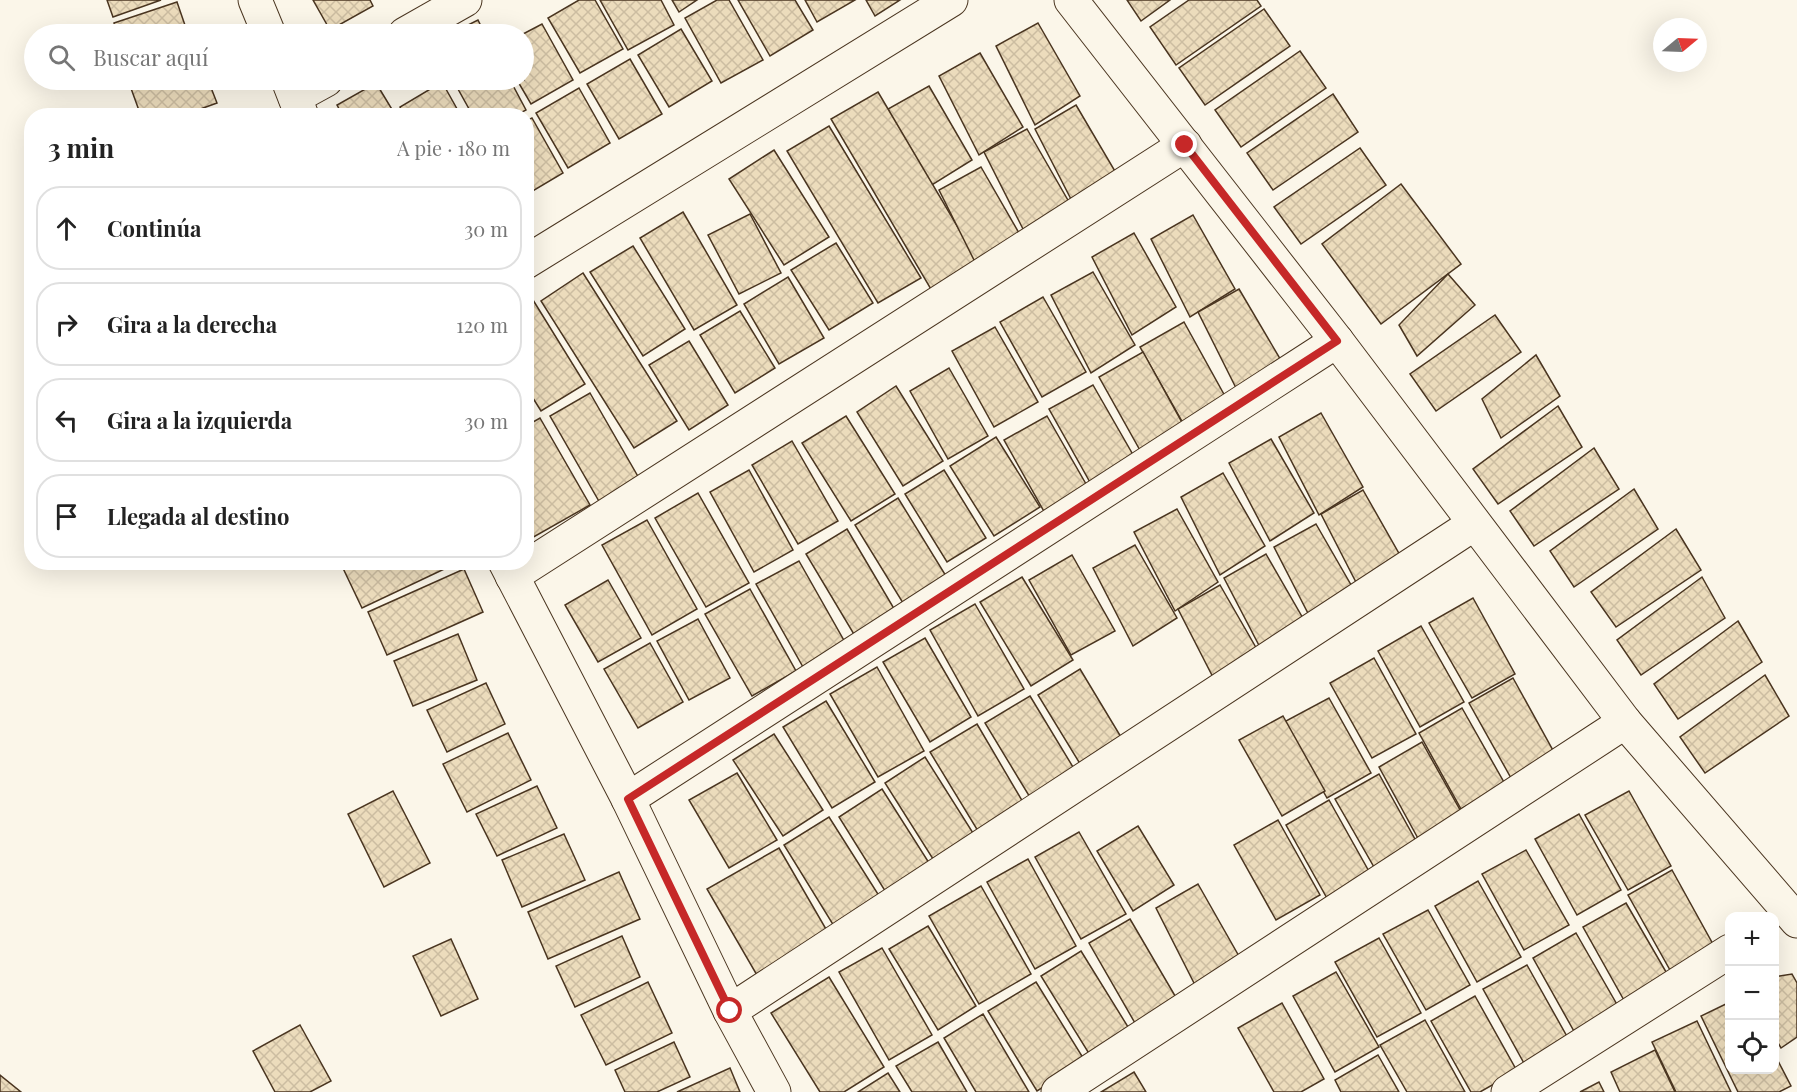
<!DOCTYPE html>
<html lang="es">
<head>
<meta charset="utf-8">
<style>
	:root { --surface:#fff; --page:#f2f2f2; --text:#222; --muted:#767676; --line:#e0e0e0 }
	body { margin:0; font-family:"Playfair Display",serif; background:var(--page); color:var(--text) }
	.controls { position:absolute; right:18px; bottom:18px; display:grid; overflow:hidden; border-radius:12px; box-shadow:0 6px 24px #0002 }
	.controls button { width:54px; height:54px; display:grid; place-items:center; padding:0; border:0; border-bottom:2px solid var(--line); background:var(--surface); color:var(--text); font:30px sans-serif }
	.compass { position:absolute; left:1653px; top:18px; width:54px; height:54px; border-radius:50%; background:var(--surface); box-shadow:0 6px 24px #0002; rotate:71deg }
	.stop { position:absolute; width:18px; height:18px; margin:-14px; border:4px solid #c62828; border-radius:50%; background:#fff }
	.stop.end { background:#c62828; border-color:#fff; box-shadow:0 2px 6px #0008 }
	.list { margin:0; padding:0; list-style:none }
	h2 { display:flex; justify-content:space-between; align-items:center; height:78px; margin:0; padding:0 24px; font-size:26px }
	h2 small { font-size:20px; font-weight:400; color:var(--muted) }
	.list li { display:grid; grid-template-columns:39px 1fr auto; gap:18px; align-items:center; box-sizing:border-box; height:84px; margin:0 12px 12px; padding:0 12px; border:2px solid var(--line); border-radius:24px }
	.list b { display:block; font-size:22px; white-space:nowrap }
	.list em { font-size:20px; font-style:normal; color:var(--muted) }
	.icon { flex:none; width:33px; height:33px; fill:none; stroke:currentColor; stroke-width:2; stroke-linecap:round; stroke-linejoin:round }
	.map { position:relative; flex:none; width:1797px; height:1092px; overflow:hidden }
	.search { position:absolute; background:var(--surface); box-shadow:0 6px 24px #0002; left:24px; top:24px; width:510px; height:66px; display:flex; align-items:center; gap:15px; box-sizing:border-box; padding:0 21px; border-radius:33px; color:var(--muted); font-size:22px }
	.panel { position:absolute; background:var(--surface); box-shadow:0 6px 24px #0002; left:24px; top:108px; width:510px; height:462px; border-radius:24px }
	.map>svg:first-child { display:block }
	.building { fill:url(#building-cross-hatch); stroke:#4a3520; stroke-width:1.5 }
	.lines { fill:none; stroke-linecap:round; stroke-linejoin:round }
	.minor-casing { stroke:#4a3520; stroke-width:35 }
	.minor { stroke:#fbf6e9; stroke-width:33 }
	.route { stroke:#c62828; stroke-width:8 }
</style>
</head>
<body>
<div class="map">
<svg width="1797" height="1092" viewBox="0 0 1797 1092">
	<defs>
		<pattern id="building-cross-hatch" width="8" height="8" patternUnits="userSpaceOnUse" patternTransform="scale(1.5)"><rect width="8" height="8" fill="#ecdcbc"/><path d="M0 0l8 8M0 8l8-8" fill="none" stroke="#ccbda1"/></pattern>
	</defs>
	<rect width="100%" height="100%" fill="#fbf6e9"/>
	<g class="building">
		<path d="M107,0H161L113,17Z"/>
		<path d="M313,0H370L373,6L330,30Z"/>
		<path d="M579,0H595L623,49L580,73L548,18Z"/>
		<path d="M600,0H661L674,25L628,50Z"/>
		<path d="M672,0H697L679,12Z"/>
		<path d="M717,0H729L763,60L721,83L685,18Z"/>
		<path d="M738,0H795L813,30L770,56Z"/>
		<path d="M805,0H855L817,22Z"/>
		<path d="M866,0H900L875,16Z"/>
		<path d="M1127,0H1170L1141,21Z"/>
		<path d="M1189,0H1257L1261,6L1176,65L1150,27Z"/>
		<path d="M177,2L188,34H117L114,23Z"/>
		<path d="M1264,9L1290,46L1205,105L1179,68Z"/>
		<path d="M478,20L485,34H450Z"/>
		<path d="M1038,23L1080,96L1035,125L996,46Z"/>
		<path d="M542,24L573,80L531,104L517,80H524L523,34Z"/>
		<path d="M68,27L71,34H46Z"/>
		<path d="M681,29L712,81L669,107L638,55Z"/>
		<path d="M1300,51L1326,88L1241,147L1215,110Z"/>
		<path d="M980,53L1023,127L979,155L939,76Z"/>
		<path d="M630,59L662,114L619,139L587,84Z"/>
		<path d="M128,80H208L217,103L181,116H141Z"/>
		<path d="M453,80H510L526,110L515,116H473Z"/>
		<path d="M442,82L461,116H404L400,107Z"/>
		<path d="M376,83L396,116H343L337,105Z"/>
		<path d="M929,86L972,160L927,188L888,109Z"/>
		<path d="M579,88L610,143L568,168L536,113Z"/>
		<path d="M878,92L979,263L932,291L831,119Z"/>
		<path d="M1333,94L1358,132L1273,190L1247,153Z"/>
		<path d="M1076,105L1119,178L1075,207L1035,129Z"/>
		<path d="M532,118L563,173L526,195V121Z"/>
		<path d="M829,126L921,278L878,303L787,151Z"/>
		<path d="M1027,129L1069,202L1024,231L984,152Z"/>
		<path d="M1360,148L1386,185L1301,244L1274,207Z"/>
		<path d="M774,150L829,237L784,265L729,179Z"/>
		<path d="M981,167L1023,240L978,268L939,190Z"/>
		<path d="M1401,184L1461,264L1381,324L1322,244Z"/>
		<path d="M683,212L737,305L694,330L640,238Z"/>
		<path d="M750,214L781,273L739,294L708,235Z"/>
		<path d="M1193,215L1235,289L1190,317L1151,239Z"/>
		<path d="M1134,233L1176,307L1132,335L1092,257Z"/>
		<path d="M836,243L873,303L829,330L791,270Z"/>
		<path d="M633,246L685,329L643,356L590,272Z"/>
		<path d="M1093,272L1135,345L1091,373L1051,295Z"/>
		<path d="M583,273L677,421L634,448L541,301Z"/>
		<path d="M1448,274L1475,305L1417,356L1399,325Z"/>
		<path d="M788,277L824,338L779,364L744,304Z"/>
		<path d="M1239,289L1282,362L1237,390L1198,312Z"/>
		<path d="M1043,297L1086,372L1042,397L1000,322Z"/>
		<path d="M533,300L585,384L541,411L526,387V304Z"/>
		<path d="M740,311L775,368L735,393L700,335Z"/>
		<path d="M1495,315L1521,352L1436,411L1410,374Z"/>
		<path d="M1184,322L1226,398L1183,423L1140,347Z"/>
		<path d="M995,327L1038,402L994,427L952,351Z"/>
		<path d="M689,341L728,405L689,430L649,365Z"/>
		<path d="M1143,352L1185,428L1141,452L1099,377Z"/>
		<path d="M1536,355L1560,396L1501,438L1482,399Z"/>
		<path d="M949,368L988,436L948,459L910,391Z"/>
		<path d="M1093,385L1136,460L1091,484L1049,409Z"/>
		<path d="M896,386L943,461L903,486L857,412Z"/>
		<path d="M590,393L640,480L600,503L550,416Z"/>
		<path d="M1558,406L1582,447L1498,504L1473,469Z"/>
		<path d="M1321,413L1363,487L1319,515L1279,437Z"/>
		<path d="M846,416L895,494L851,521L802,443Z"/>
		<path d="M1047,416L1090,491L1046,515L1004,440Z"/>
		<path d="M540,418L590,505L530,539L526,533V426Z"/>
		<path d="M996,437L1040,507L994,536L950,466Z"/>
		<path d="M1271,439L1314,513L1270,541L1229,463Z"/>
		<path d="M792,441L838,521L798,544L752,465Z"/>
		<path d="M1594,448L1619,489L1534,546L1510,511Z"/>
		<path d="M749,470L793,550L754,572L710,492Z"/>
		<path d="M944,470L986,538L947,562L905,494Z"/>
		<path d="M1223,473L1265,546L1220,575L1181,497Z"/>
		<path d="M1634,489L1658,529L1574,587L1550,551Z"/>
		<path d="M1363,490L1405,564L1361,592L1321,514Z"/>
		<path d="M698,493L749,583L706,607L655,518Z"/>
		<path d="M898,498L946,576L903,603L855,525Z"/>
		<path d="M1177,509L1218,582L1175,611L1134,532Z"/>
		<path d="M647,520L697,609L652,635L602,545Z"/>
		<path d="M1316,524L1358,597L1314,625L1274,547Z"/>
		<path d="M847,529L896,612L855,636L806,554Z"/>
		<path d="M1676,529L1701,570L1616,627L1591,592Z"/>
		<path d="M1135,545L1177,618L1133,646L1093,568Z"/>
		<path d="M1266,554L1308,627L1264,655L1224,578Z"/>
		<path d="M1072,555L1115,631L1071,655L1029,580Z"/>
		<path d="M799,561L846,644L803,667L756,584Z"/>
		<path d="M344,562H457V563L362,608L341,564Z"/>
		<path d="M464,569L483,612L387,655L368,612Z"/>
		<path d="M1022,577L1073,660L1031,686L980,602Z"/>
		<path d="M1702,577L1725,618L1641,675L1617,640Z"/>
		<path d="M608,580L641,638L598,662L565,605Z"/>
		<path d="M1220,585L1262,658L1218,687L1178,609Z"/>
		<path d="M750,589L796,671L752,696L705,614Z"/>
		<path d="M1473,598L1515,674L1472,698L1429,623Z"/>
		<path d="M975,604L1024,689L978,716L930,630Z"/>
		<path d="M698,619L730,678L689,700L657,641Z"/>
		<path d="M1738,621L1762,662L1678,719L1654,684Z"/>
		<path d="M1421,626L1464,702L1420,727L1378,651Z"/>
		<path d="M458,634L477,680L413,706L394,661Z"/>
		<path d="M925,638L971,717L930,742L883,662Z"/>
		<path d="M650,643L683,702L638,728L604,669Z"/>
		<path d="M1374,658L1416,734L1372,758L1330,683Z"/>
		<path d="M877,667L924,751L878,777L830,694Z"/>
		<path d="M1080,669L1124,742L1082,767L1038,695Z"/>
		<path d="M1765,675L1789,716L1705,773L1680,737Z"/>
		<path d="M1513,678L1555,754L1511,778L1469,703Z"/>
		<path d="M486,683L505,724L447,752L427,710Z"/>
		<path d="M1030,696L1076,772L1031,799L985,723Z"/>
		<path d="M1329,698L1371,773L1327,798L1284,722Z"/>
		<path d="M826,701L875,782L832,808L783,727Z"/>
		<path d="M1462,708L1505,784L1461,809L1419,733Z"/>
		<path d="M1283,716L1325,791L1282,816L1239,740Z"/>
		<path d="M977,724L1027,809L981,836L930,752Z"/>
		<path d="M508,733L531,780L467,812L443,764Z"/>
		<path d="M774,734L823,810L783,836L733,760Z"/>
		<path d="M1422,742L1464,817L1420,842L1379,767Z"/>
		<path d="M925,757L973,833L933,859L885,783Z"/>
		<path d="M737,773L777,840L729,868L689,800Z"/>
		<path d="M1379,774L1421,850L1378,874L1335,799Z"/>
		<path d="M537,786L557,828L497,856L476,814Z"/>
		<path d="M882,789L931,866L887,894L839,817Z"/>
		<path d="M393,791L430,863L384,887L348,814Z"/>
		<path d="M1629,791L1671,866L1628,890L1585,815Z"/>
		<path d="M1329,800L1371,875L1328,900L1286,825Z"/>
		<path d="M1579,814L1621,890L1577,915L1535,839Z"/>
		<path d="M829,817L883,902L837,931L784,845Z"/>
		<path d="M1278,820L1320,895L1276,920L1234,845Z"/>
		<path d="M1138,826L1174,885L1133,911L1097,851Z"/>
		<path d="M1079,832L1126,914L1081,939L1035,857Z"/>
		<path d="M564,834L585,880L522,907L502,860Z"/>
		<path d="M779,848L830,936L758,977L707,889Z"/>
		<path d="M1526,850L1569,925L1524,950L1482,874Z"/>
		<path d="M1028,859L1076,946L1035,969L987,882Z"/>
		<path d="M1672,870L1714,946L1670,970L1628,895Z"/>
		<path d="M619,872L640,919L548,959L528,912Z"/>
		<path d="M1478,881L1521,957L1477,982L1435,906Z"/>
		<path d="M1198,884L1240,958L1196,987L1156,908Z"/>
		<path d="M981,886L1031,974L979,1004L929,916Z"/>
		<path d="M1626,903L1669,977L1625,1002L1583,927Z"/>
		<path d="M1428,910L1470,985L1426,1010L1383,934Z"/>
		<path d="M1130,919L1181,1006L1139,1030L1089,943Z"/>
		<path d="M928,926L976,1006L938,1030L889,949Z"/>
		<path d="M1576,933L1619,1008L1575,1033L1533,958Z"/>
		<path d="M622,936L640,977L575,1007L556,966Z"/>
		<path d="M1379,938L1421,1013L1377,1037L1335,962Z"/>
		<path d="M451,939L478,999L441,1016L413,956Z"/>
		<path d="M882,948L932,1035L889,1060L839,972Z"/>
		<path d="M1081,951L1133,1035L1093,1060L1041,976Z"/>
		<path d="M1527,965L1569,1040L1525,1065L1483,989Z"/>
		<path d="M1336,972L1379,1047L1335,1072L1293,996Z"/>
		<path d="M1792,974L1797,983V1037L1781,1048L1774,1036V977Z"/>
		<path d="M829,977L884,1067L844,1092H820L771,1013Z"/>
		<path d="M648,982L672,1033L606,1065L581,1015Z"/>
		<path d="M1036,982L1085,1061L1037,1091L988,1011Z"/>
		<path d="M1475,996L1517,1071L1480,1092H1471L1431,1021Z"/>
		<path d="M1730,1002V1070H1774V1053L1791,1086L1779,1092H1738L1701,1016Z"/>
		<path d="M1282,1003L1324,1079L1301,1092H1274L1238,1028Z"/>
		<path d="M983,1014L1029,1092H976L944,1038Z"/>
		<path d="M1425,1020L1465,1092H1407L1380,1045Z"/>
		<path d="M1697,1021L1731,1092H1676L1652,1042Z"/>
		<path d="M300,1025L331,1081L310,1092H275L253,1051Z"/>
		<path d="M674,1042L690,1077L657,1092H625L615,1070Z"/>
		<path d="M938,1042L967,1092H912L896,1066Z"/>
		<path d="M1655,1050L1675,1092H1620L1611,1072Z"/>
		<path d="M1378,1055L1399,1092H1341L1335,1080Z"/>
		<path d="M730,1068L740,1092H677Z"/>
		<path d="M1134,1072L1146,1092H1101Z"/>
		<path d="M888,1073L900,1092H858Z"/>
		<path d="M0,1075L21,1092H0Z"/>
		<path d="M1599,1082L1604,1092H1580Z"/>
	</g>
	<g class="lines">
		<g class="minor-casing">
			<g id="minor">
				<path d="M255,0L269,34"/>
				<path d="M1071,0L1337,341L1625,722L1797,921"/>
				<path d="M405,34L465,0"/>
				<path d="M288,80L302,116"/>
				<path d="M295,97L326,80"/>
				<path d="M526,262L951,0"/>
				<path d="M505,562L628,799L730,1011L774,1092"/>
				<path d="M512,576L1185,145"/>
				<path d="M628,799L1337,341"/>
				<path d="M730,1011L1474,524"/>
				<path d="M1058,1092L1625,722"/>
				<path d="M1508,1092L1730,951"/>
			</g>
		</g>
		<use href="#minor" class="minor"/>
	</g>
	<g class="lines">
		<path class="route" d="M730,1011L628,799L1337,341L1185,145"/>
	</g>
</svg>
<div class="controls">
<button>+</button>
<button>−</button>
<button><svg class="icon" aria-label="locate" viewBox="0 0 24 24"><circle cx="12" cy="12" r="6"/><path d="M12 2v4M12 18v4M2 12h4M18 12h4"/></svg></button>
</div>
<svg class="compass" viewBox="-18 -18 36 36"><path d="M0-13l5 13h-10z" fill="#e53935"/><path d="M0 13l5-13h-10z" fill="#767676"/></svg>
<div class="stop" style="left:730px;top:1011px"></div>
<div class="stop end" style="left:1185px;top:145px"></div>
<div class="search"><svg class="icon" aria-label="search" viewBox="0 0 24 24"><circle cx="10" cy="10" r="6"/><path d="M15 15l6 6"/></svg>Buscar aquí</div>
<section class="panel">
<h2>3 min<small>A pie · 180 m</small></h2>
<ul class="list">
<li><svg class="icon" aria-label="ahead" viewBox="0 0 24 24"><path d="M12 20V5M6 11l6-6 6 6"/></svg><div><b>Continúa</b></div><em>30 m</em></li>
<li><svg class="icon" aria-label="right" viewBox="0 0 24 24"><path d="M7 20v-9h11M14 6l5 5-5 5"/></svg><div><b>Gira a la derecha</b></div><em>120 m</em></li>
<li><svg class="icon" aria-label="left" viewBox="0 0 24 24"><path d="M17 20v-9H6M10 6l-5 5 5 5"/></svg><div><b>Gira a la izquierda</b></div><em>30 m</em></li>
<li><svg class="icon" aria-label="arrive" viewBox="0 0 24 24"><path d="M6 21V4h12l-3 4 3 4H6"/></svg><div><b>Llegada al destino</b></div></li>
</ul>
</section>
</div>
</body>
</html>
